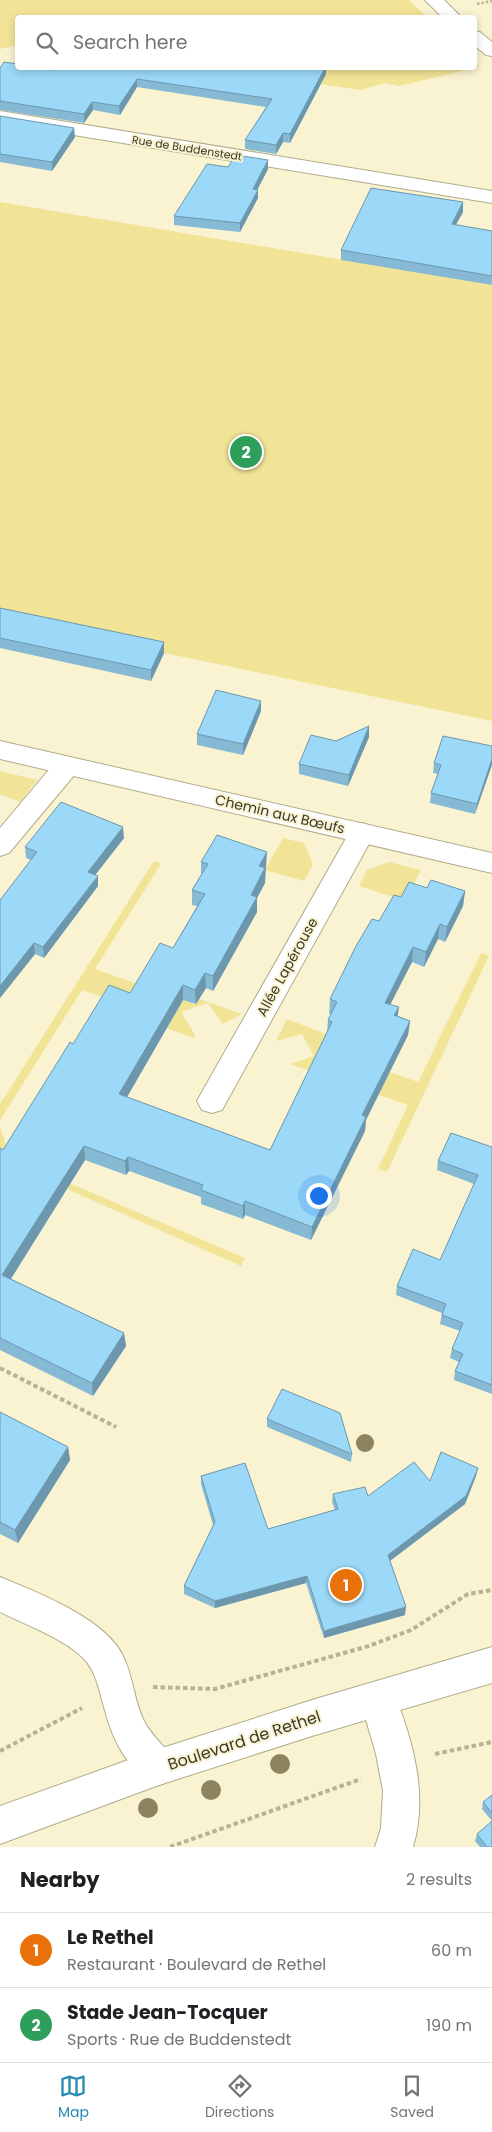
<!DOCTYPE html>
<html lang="en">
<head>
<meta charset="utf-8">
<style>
	:root { --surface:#fff; --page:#f6f6f6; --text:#202124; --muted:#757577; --line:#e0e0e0; --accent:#268ab4 }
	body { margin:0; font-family:Poppins,sans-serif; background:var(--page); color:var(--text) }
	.you { position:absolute; left:318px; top:1195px; width:18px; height:18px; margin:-12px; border:4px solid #fff; border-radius:50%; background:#1a73e8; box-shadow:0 0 0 8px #1a73e833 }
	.badge { display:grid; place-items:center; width:32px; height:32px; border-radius:50%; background:var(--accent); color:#fff; font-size:16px; font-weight:700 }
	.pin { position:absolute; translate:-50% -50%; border:2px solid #fff; box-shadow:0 1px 5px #0006 }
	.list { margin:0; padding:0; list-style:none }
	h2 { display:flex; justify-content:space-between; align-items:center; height:65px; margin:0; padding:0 20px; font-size:21px }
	h2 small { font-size:16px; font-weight:400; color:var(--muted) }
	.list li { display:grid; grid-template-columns:32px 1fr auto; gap:15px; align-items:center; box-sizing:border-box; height:75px; padding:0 20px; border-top:1px solid var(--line) }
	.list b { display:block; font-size:19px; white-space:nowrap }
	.list p { margin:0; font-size:16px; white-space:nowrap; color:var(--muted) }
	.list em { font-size:16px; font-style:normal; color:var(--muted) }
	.icon { flex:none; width:28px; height:28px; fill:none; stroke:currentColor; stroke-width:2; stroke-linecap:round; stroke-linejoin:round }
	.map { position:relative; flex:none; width:492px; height:1847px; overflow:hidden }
	.search { position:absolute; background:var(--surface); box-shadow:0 2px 8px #0003; left:15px; right:15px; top:15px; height:55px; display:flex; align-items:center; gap:12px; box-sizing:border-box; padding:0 18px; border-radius:5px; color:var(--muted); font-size:19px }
	.sheet { height:215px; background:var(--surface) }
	nav { display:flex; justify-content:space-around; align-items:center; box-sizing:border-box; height:70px; border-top:1px solid var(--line); background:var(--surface); font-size:14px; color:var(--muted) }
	nav a { display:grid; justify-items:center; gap:2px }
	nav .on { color:var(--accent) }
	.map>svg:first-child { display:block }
	.green { fill:#f2e497 }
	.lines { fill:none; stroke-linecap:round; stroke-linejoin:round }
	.minor-casing { stroke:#b1ac8b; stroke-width:2 }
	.tertiary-casing { stroke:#b1ac8b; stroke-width:2 }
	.secondary-casing { stroke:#b1ac8b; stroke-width:2 }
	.path-far1 { stroke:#b7b297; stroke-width:2.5; stroke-dasharray:2.5 2; stroke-linecap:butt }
	.path { stroke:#b7b297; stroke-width:4; stroke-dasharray:4.5 3; stroke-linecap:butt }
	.minor { fill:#fff; fill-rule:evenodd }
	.tertiary { fill:#fff; fill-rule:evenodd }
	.secondary { fill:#fff; fill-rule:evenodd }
	.tree { fill:#8b845e }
	.wall { fill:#86bad4 }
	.shaded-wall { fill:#6d97ad }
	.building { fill:#9cd8f7; stroke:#6d97ad }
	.labels { text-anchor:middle; stroke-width:4; stroke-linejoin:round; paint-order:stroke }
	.far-street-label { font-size:11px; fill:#3b392b; stroke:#f9f3d1 }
	.street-label { font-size:14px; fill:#3b392b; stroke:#f9f3d1 }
	.near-street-label { font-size:16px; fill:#3b392b; stroke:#f9f3d1 }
</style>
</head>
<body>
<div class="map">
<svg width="492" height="1847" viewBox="0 0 492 1847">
	<rect width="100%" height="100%" fill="#f9f3d1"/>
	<g class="green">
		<path d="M0,0H409L427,17L18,18L17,45L0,49Z"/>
		<path d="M475,62L479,67L399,86L385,83L360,90L320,84L325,74L281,68H474Z"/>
		<path d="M0,202L492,285V721L0,619Z"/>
		<path d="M0,771L37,780L20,802L0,794Z"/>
		<path d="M283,838L304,843L313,864L304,881L265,870Z"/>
		<path d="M154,861L161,864L95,969L195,1004L199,999L242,1014L223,1024L208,1003L181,1012L195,1035L194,1038L158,1025L162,1018L82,990L0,1120V1104Z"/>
		<path d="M389,862L421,870L405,901L359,886L367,870Z"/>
		<path d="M481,953L489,956L387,1172L378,1169L408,1105L290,1064L314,1056L302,1034L276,1041L287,1019L331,1036L370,1065L418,1082Z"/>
		<path d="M0,1126L10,1158L245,1258L241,1266L67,1189L0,1162Z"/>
	</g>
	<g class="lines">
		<g class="minor-casing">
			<g id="minor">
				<path d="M0,111L492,191V203L0,123Z"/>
				<path d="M67,757L76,759L80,766L76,773L9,853L0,856V828L58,759Z"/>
				<path d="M362,823L371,826L375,833L222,1110L212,1113L202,1110L197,1101L202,1092L353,826Z"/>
				<path d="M0,1577C37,1592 106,1619 123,1656C133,1676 134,1701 144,1721C153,1739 170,1749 177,1767L172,1780L159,1785C128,1773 112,1739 104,1707C99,1691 97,1675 86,1661C68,1640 26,1625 0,1612Z"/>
				<path d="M378,1681L391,1686C412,1737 429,1793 413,1847H375L381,1828L383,1791L376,1754L360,1699L365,1686Z"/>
			</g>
		</g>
		<g class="tertiary-casing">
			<g id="tertiary">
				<path d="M425,0H444L462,18H443Z"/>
				<path d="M474,31L480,32L492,42V56L486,55L474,45Z"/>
				<path d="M0,741L492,853V873L0,759Z"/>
			</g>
		</g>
		<g class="secondary-casing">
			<path id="secondary" d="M492,1647V1683L312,1736L159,1785L0,1844V1806L159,1749L312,1700Z"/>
		</g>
		<path class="path-far1" d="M477,4L492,1"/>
		<g class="path">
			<path d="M0,1368L116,1427"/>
			<path d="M153,1687L215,1689L369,1646L411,1630L468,1594L492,1590"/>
			<path d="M0,1751L82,1708"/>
			<path d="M435,1754L492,1742"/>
			<path d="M170,1847L361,1779"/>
		</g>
		<use href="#minor" class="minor"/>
		<use href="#tertiary" class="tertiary"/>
		<use href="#secondary" class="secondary"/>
	</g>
	<g class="tree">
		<circle cx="365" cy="1443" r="9"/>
		<circle cx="280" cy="1764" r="10"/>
		<circle cx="211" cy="1790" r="10"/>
		<circle cx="148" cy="1808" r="10"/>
	</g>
	<g class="wall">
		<path d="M0,68L52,70L53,68H326V74L290,143L283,142L276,154L245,149V140L266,107L137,87L120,115L93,110L84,123L0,110Z"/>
		<path d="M0,116L75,137L52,171L0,162Z"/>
		<path d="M228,167L268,169L257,190L258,198L240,232L174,225V216Z"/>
		<path d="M463,202V212L456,225L492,231V285L341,260V250Z"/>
		<path d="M0,608L164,653L151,681L0,648Z"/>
		<path d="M261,711L243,755L197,745V734Z"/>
		<path d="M369,726V737L348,786L299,774V764L336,741Z"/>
		<path d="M492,746L475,814L430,803L431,793L438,774L433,773L434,763Z"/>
		<path d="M124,838L95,875L98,886L44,958L35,954L0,998L31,860L26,858L25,847Z"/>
		<path d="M201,862L267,867L265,869V883L257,898V912L213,991L206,988L196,1004L183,1000L127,1097L270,1150L327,1032L328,1020L331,1014H329L330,999L379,921L401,897L427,888L465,891L463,906L445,942L438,939L424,967L412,962L390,1004L398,1016L410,1021L408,1035L366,1120L365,1131L311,1240L245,1215L243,1219L201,1204V1197L129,1171L126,1175L85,1160L11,1279L124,1333L126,1346L93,1396L0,1350V1148L3,1150L73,1044L130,993L173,948L197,906L192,905V890L201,875Z"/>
		<path d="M492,1147V1394L454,1380L455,1371L459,1362L450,1358L452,1349L460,1331L440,1324L442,1313L396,1295L397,1286L440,1260L474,1184L437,1170L438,1161Z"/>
		<path d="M0,1412L68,1447L70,1460L18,1543L0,1534Z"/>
		<path d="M267,1419L352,1454L351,1462L267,1427Z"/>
		<path d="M201,1476L268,1529L335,1510L332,1502L333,1494L368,1496L430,1481L476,1476L465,1504L390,1561L405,1615L324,1638L306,1583L215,1608L184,1594V1586L213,1525L201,1484Z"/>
		<path d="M492,1795V1847H480L475,1841L477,1834L492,1821L482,1809L483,1802Z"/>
	</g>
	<g class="shaded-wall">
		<path d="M325,68H326V74L290,143V134Z"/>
		<path d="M137,79V87L120,115L119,106Z"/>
		<path d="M92,102L93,110L84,123V114Z"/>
		<path d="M74,128L75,137L52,171V162Z"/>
		<path d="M283,133V142L276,154V145Z"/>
		<path d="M268,160V169L253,198V189Z"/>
		<path d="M258,190V198L240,232V223Z"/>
		<path d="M463,202V212L451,233L452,224Z"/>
		<path d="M164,642V653L151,681V670Z"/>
		<path d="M261,701V711L243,755V744Z"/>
		<path d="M369,726V737L348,786L349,775Z"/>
		<path d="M492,759V765L475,814L477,804Z"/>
		<path d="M123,827L124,838L89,883L88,872Z"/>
		<path d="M267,852L265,883L257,898V912L213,991V976L251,895L259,866Z"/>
		<path d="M98,876V886L44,958L43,947Z"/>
		<path d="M465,891L463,906L445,942L447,927Z"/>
		<path d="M440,924L438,939L424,967L426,952Z"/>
		<path d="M34,943L35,954L0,998V986Z"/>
		<path d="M413,947L412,962L384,1017L385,1003Z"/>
		<path d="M205,973L206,988L196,1004L195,990Z"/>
		<path d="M183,985V1000L120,1109L119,1094Z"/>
		<path d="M399,1007L397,1022L394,1015Z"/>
		<path d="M410,1021L408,1035L366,1120L365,1131L311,1240L312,1227L362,1115Z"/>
		<path d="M84,1146L85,1160L5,1288L2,1275Z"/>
		<path d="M128,1157L129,1171L126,1175L125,1161Z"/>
		<path d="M245,1201V1215L243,1219V1206Z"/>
		<path d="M124,1333L126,1346L93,1396L92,1383Z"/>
		<path d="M68,1447L70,1460L18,1543L15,1530Z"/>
		<path d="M478,1468L476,1476L465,1504L387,1563L388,1555Z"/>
		<path d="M307,1576L306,1583L215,1608V1601Z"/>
		<path d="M406,1607L405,1615L324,1638V1631Z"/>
	</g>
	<g class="building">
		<path d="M4,62L18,64V68H37L52,70L53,68H325L290,134L283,133L276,145L245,140L272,99L137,79L119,106L92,102L84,114L0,101V68Z"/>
		<path d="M0,116L74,128L52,162L0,154Z"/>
		<path d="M236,155L268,160L253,189L258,190L240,223L174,216L207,164L228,167Z"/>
		<path d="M371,188L463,202L452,224L492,231V276L341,250Z"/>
		<path d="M0,608L164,642L151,670L0,638Z"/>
		<path d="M216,690L261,701L243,744L197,734Z"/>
		<path d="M369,726L349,775L299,764L311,735L336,741Z"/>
		<path d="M443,736L492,746V759L477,804L431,793L441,765L434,763Z"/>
		<path d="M61,802L123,827L88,872L98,876L43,947L34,943L0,986V900L37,852L25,847Z"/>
		<path d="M217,835L267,852L259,866L265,868L251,895L257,897L213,976L205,973L195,990L183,985L119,1094L270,1150L332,1022L328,1020L337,1002L330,999L356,946L372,919L379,921L394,895L401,897L409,882L427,888L431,880L465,891L447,927L440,924L426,952L413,947L385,1003L399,1007L394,1015L410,1021L362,1115L366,1117L312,1227L245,1201L243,1206L201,1190L203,1185L128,1157L125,1161L84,1146L2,1275L124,1333L92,1383L0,1338V1148L3,1150L70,1042L73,1044L109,985L130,993L160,943L173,948L205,894L192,890L208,864L201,862Z"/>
		<path d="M451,1133L492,1147V1385L455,1371L463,1354L452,1349L463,1323L442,1315L446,1304L397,1286L413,1249L440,1260L478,1175L438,1161Z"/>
		<path d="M282,1389L340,1413L352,1454L267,1419Z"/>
		<path d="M0,1412L68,1447L15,1530L0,1522Z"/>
		<path d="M441,1452L478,1468L466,1496L388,1555L406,1607L324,1631L307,1576L215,1601L184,1586L215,1522L201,1476L245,1463L268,1529L338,1509L333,1494L365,1487L368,1496L414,1462L430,1481Z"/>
		<path d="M492,1795V1813L483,1802Z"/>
		<path d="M492,1821V1847H487L477,1834Z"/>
	</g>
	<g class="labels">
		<g class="far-street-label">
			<text transform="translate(187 148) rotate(9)" y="4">Rue de Buddenstedt</text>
		</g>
		<g class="street-label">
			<text transform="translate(280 814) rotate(13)" y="5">Chemin aux Bœufs</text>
			<text transform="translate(287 967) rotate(-61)" y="5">Allée Lapérouse</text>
		</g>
		<g class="near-street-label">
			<text transform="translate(244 1740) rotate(-18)" y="6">Boulevard de Rethel</text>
		</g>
	</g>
</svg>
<div class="you"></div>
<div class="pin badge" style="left:346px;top:1585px;background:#e8710a">1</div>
<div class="pin badge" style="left:246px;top:452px;background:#2e9e5b">2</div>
<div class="search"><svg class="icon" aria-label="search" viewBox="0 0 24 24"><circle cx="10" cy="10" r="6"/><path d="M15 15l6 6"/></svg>Search here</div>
</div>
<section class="sheet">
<h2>Nearby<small>2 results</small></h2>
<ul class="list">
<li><span class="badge" style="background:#e8710a">1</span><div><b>Le Rethel</b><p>Restaurant · Boulevard de Rethel</p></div><em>60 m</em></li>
<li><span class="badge" style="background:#2e9e5b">2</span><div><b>Stade Jean-Tocquer</b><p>Sports · Rue de Buddenstedt</p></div><em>190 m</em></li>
</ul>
</section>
<nav>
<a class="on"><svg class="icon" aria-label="map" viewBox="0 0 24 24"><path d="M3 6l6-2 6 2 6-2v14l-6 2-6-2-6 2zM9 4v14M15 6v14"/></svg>Map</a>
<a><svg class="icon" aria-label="directions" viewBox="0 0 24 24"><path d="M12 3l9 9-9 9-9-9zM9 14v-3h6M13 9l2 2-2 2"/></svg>Directions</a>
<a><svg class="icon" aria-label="saved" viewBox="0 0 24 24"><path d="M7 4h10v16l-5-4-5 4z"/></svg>Saved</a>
</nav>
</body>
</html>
